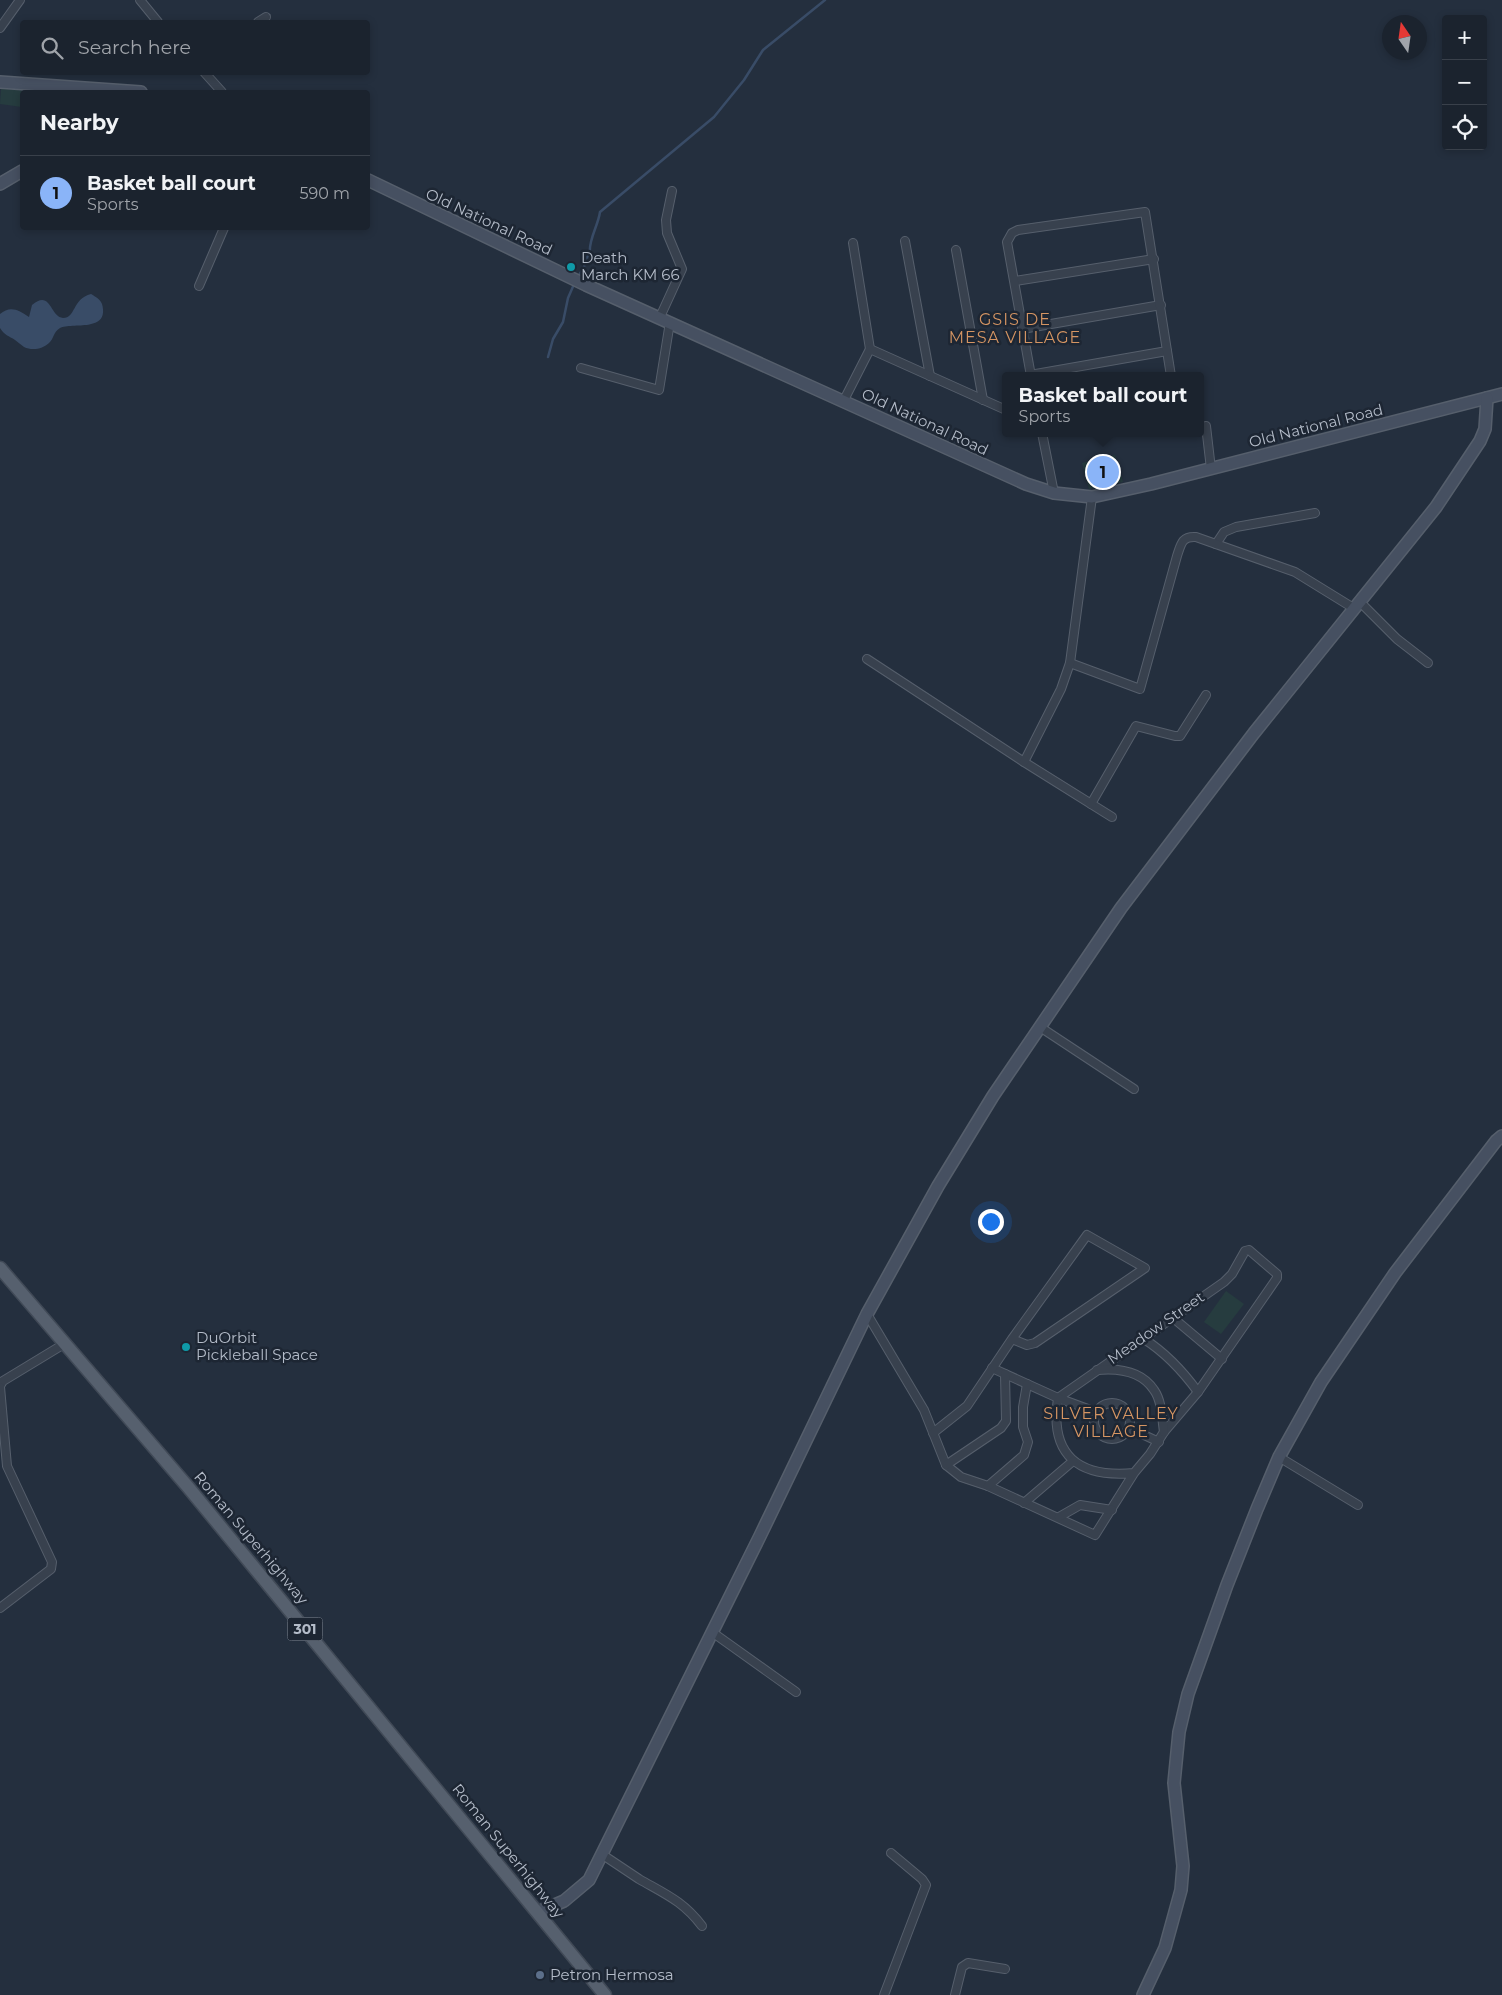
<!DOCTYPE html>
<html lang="en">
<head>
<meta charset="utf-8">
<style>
	:root { --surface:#1b232e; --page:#282f3a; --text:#f1f3f6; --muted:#a0a4aa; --line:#39404a; --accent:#8ab4f8 }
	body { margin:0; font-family:Montserrat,sans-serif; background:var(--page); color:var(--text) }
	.controls { position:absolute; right:15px; top:15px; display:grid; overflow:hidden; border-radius:5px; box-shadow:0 2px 8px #0003 }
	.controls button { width:45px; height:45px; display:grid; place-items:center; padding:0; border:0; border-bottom:1px solid var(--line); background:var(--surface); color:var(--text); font:25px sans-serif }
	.compass { position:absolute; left:1382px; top:15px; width:45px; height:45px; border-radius:50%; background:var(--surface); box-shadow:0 2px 8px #0003; rotate:347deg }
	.you { position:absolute; left:990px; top:1221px; width:18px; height:18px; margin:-12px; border:4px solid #fff; border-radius:50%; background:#1a73e8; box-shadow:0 0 0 8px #1a73e833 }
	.badge { display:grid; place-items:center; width:32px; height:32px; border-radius:50%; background:var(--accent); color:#111; font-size:16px; font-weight:700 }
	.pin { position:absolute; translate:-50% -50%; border:2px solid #fff; box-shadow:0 1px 5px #0006 }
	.popup { position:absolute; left:1002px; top:372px; width:202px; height:65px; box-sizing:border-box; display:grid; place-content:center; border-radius:5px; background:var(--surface); filter:drop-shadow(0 1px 4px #0005); font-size:16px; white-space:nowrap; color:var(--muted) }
	.popup b { font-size:19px; color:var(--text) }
	.popup::after { content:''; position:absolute; left:50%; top:100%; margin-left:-10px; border:10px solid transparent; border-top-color:var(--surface) }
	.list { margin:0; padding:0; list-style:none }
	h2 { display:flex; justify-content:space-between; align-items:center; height:65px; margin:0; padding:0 20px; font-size:21px }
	h2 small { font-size:16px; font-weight:400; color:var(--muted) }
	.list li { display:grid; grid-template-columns:32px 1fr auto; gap:15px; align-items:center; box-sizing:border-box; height:75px; padding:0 20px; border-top:1px solid var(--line) }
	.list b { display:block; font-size:19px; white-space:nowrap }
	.list p { margin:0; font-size:16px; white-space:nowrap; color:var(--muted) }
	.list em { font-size:16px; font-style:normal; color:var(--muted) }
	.icon { flex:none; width:28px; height:28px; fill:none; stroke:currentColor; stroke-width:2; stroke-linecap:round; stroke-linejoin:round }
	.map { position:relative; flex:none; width:1502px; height:1995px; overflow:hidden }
	.search { position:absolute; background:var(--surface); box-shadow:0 2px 8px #0003; left:20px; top:20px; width:350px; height:55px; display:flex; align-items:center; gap:12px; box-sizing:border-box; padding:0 18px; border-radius:5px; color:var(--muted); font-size:19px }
	.panel { position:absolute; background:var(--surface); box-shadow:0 2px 8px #0003; left:20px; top:90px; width:350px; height:140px; border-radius:5px }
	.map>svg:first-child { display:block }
	.green { fill:#263c3f }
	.water { fill:#394c67 }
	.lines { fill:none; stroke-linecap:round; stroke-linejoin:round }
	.stream { stroke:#394c67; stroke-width:2.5 }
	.street-casing { stroke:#565f6c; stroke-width:10 }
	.secondary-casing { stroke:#565f6c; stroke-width:14 }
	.primary-casing { stroke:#414a57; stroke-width:15 }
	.street { stroke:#38414e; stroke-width:8 }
	.secondary { stroke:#465061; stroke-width:11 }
	.primary { stroke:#56606e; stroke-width:12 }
	.culture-dot { fill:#0f9aa8; stroke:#1d2633; stroke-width:2 }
	.service-dot { fill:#5c6f8a; stroke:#1d2633; stroke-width:2 }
	.labels { text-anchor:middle; stroke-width:5; stroke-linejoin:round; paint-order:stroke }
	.shield { fill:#1d2633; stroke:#878f9c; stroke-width:1 }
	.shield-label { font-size:14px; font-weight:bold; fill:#b4bcc9 }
	.street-label { font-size:15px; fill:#b4bcc9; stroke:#1d2633 }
	.poi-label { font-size:15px; fill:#b4bcc9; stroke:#1d2633; text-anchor:start }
	.neighbourhood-label { font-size:16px; letter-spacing:1px; fill:#d59563; stroke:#1d2633 }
</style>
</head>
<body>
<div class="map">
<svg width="1502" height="1995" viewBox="0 0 1502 1995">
	<rect width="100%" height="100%" fill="#242f3e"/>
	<g class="green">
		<path d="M1,88L34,92H22V107L0,104Z"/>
		<path d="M1115,455L1123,482L1089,489L1082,463Z"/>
		<path d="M1226,1291L1244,1304L1221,1334L1204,1322Z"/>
	</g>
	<path class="water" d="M91,294C96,297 100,299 102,304C110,333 72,322 60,328C53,332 54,339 49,343C43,349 32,351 24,347C21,345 18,342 15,340C9,336 4,335 0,328V314C10,305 19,310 29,317L32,305C51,289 50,317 63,318C76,318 72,299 91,294Z"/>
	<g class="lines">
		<g class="stream">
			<path d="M578,277L584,267L585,260L590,253C588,241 598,226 600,212L714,117L744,80L763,50L825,0"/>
			<path d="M548,357L553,339L563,322L568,298L575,282"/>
		</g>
		<g class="street-casing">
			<g id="street">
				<path d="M140,0L158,22"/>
				<path d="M258,22L266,17"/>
				<path d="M0,28L20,0"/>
				<path d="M204,72L222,92"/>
				<path d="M905,241L930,376"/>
				<path d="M853,243L870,349"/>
				<path d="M956,250L983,400"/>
				<path d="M1015,281L1154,259"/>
				<path d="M199,286L224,228"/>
				<path d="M660,317L682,269L667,233L666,220L672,191"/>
				<path d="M1022,329L1161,305"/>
				<path d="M581,368L659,390L670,322"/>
				<path d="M1030,375L1167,351"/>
				<path d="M1031,376L1007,242L1012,233L1018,230L1145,212L1171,376"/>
				<path d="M844,400L870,349L1006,410"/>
				<path d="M1206,426L1211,469"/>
				<path d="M1042,433L1054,493"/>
				<path d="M1216,544L1224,532L1236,527L1315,513"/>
				<path d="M1360,602L1397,639L1428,663"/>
				<path d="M867,659L1024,762L1112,817"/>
				<path d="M1070,663L1140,689L1177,556C1181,544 1182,536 1196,537L1295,572L1355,609"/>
				<path d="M1024,762L1061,689L1070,663L1092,497"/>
				<path d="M1091,804L1136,726L1175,736H1180L1206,695"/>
				<path d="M1040,1027L1134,1089"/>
				<path d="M867,1314L924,1410L946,1465L961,1477L988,1486L1095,1535L1134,1473L1150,1454L1164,1432L1198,1392L1277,1278V1274L1249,1250L1245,1251L1232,1274L1224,1282L1058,1398C1049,1456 1079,1478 1134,1473"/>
				<path d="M1172,1317L1222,1359"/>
				<path d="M1144,1339C1166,1353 1182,1370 1198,1392"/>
				<path d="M992,1368L1058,1398L1096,1412"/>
				<path d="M1097,1370C1118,1368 1141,1370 1154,1390C1162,1401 1162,1419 1164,1432"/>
				<path d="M0,1386L3,1381L64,1344"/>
				<path d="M0,1387L7,1466L52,1562L51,1569L0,1608"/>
				<circle cx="1112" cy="1421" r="18"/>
				<path d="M1129,1428L1159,1442"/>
				<path d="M933,1433L967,1406L1012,1339L1087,1235L1145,1268L1035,1343L1027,1345L1012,1339"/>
				<path d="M1279,1457L1358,1505"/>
				<path d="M946,1465L1001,1428L1006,1421L1005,1374"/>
				<path d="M988,1486L1024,1455L1028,1442L1023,1427V1407L1027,1384"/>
				<path d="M1024,1503L1073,1461"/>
				<path d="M1059,1517L1080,1505L1112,1510"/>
				<path d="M712,1632L796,1692"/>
				<path d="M603,1855C615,1863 627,1871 639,1879C665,1894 683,1901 702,1926"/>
				<path d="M884,1995L926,1885L922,1879L891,1853"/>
				<path d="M955,1995L962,1967L968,1963L1005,1969"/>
			</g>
		</g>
		<g class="secondary-casing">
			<g id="secondary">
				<path d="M0,82L141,92"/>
				<path d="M368,180L586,285L1026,484L1054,493L1092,497L1151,484L1502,394"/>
				<path d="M0,184L22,171"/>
				<path d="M538,1912L564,1901L589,1880L760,1536L867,1314L938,1186L993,1096L1121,908L1254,733L1436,507L1480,441L1485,429L1487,398"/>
				<path d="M1143,1995L1165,1948L1181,1890L1183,1866L1174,1783L1179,1732L1188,1694L1227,1585L1257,1509L1279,1457L1321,1382L1395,1273L1496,1141L1502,1136"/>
			</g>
		</g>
		<g class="primary-casing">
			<path id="primary" d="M0,1268L188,1487L605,1995"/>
		</g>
		<use href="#street" class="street"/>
		<use href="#secondary" class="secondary"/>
		<use href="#primary" class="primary"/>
	</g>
	<g class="culture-dot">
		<circle cx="571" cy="267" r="5"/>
		<circle cx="186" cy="1347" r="5"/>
	</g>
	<circle class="service-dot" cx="540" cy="1975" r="5"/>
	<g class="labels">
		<rect class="shield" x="287.5" y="1617.5" width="35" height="23" rx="4"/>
		<g class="shield-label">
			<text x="305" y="1634">301</text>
		</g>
		<g class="street-label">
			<text transform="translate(489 222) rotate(25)" y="5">Old National Road</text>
			<text transform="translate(925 422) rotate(25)" y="5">Old National Road</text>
			<text transform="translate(1316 426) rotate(-14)" y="5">Old National Road</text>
			<text transform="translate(1156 1328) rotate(-35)" y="5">Meadow Street</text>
			<text transform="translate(251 1538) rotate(50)" y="5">Roman Superhighway</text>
			<text transform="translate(508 1851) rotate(51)" y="5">Roman Superhighway</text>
		</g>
		<g class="poi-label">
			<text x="581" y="263">Death<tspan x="581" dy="17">March KM 66</tspan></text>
			<text x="196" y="1343">DuOrbit<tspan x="196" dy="17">Pickleball Space</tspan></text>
			<text x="550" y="1980">Petron Hermosa</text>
		</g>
		<g class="neighbourhood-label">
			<text x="1015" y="325">GSIS DE<tspan x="1015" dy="18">MESA VILLAGE</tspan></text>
			<text x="1111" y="1419">SILVER VALLEY<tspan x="1111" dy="18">VILLAGE</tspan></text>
		</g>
	</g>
</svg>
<div class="controls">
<button>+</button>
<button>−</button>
<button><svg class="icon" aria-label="locate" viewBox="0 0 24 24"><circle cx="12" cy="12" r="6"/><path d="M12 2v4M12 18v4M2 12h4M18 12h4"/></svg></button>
</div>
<svg class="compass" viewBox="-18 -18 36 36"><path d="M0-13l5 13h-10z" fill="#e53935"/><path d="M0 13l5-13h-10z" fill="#a0a4aa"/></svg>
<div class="you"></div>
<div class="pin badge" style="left:1103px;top:472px">1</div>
<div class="popup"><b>Basket ball court</b>Sports</div>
<div class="search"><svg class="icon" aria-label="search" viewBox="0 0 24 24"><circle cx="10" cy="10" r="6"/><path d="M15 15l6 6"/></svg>Search here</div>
<section class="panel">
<h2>Nearby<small></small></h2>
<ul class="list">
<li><span class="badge">1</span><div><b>Basket ball court</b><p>Sports</p></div><em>590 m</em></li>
</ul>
</section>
</div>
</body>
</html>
